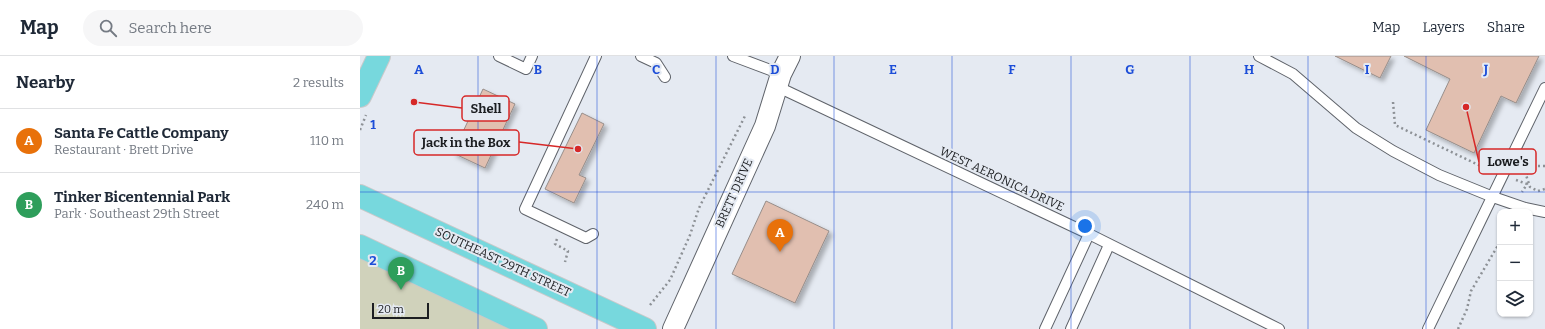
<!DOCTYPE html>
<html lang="en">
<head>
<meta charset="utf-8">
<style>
	:root { --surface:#fff; --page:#f6f6f7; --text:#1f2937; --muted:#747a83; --line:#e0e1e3; --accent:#ba2d1e }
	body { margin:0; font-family:Bitter,serif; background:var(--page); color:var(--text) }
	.controls { position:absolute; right:12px; bottom:12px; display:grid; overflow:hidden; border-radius:8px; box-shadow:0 1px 3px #0004 }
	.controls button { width:36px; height:36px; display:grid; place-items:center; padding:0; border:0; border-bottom:1px solid var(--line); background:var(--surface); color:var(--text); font:20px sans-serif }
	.scale { position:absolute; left:12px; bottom:10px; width:57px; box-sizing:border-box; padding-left:4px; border:2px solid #1c1e21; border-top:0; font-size:11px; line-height:14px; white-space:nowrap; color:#1c1e21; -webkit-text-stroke:3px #e5eaf2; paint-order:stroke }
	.you { position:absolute; left:725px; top:170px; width:14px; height:14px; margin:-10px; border:3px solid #fff; border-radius:50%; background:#1a73e8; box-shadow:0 0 0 6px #1a73e833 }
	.badge { display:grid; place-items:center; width:26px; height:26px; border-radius:50%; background:var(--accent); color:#fff; font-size:13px; font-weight:700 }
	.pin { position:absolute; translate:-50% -33px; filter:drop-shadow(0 1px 2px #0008) }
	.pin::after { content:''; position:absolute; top:21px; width:14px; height:12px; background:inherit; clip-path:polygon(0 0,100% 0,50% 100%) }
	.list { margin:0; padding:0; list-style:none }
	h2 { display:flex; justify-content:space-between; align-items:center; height:52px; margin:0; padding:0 16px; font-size:17px }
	h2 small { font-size:13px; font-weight:400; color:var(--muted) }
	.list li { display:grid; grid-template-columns:26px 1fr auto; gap:12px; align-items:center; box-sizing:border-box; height:64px; padding:0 16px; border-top:1px solid var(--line) }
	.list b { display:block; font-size:15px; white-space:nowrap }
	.list p { margin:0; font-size:13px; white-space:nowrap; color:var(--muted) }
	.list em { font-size:13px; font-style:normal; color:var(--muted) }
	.icon { flex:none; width:22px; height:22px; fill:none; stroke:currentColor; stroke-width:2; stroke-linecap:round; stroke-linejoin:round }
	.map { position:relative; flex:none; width:1185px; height:273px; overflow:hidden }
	header { display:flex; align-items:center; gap:24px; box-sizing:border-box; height:56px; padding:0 20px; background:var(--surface); border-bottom:1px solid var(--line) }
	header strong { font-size:19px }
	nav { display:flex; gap:22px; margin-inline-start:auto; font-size:14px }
	.search { width:280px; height:36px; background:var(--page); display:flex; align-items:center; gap:10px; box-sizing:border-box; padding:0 14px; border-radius:22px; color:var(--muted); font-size:15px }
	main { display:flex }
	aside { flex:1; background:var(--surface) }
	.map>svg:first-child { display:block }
	.green { fill:#d0d2bb }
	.building { fill:#e1bfb0; stroke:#978e8a; filter:url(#shadow) }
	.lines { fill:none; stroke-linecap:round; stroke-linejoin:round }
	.lane-casing { stroke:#5f636a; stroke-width:12 }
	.street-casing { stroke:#5f636a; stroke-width:22 }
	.primary-casing { stroke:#c9c9ca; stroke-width:24 }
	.path { stroke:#8d9196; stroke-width:2.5; stroke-dasharray:2 3; stroke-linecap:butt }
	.lane { stroke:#fff; stroke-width:10 }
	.street { stroke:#fff; stroke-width:20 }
	.primary { stroke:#77d8dd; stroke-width:22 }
	.grid { fill:none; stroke:#1d4ed8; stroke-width:1; stroke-opacity:0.55 }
	.labels { text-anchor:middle; stroke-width:4; stroke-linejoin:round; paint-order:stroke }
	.street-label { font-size:12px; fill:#1c1e21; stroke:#e5eaf2 }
	.grid-label { font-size:13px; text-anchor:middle; font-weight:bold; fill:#1d4ed8; stroke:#e5eaf2; stroke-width:4; stroke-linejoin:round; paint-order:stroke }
	.leader { fill:none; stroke:#d62828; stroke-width:1.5 }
	.callout-dot { fill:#d62828; stroke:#e5eaf2; stroke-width:1.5 }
	.callout { fill:#e5eaf2; stroke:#d62828; stroke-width:1.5 }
	.callout-label { font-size:13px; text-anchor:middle; font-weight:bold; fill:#1c1e21 }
</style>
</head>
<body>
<header>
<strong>Map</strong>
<div class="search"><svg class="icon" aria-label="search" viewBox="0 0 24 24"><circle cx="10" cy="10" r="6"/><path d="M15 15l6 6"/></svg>Search here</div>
<nav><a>Map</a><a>Layers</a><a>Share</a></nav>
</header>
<main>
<aside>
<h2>Nearby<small>2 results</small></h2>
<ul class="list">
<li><span class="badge" style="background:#e8710a">A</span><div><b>Santa Fe Cattle Company</b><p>Restaurant · Brett Drive</p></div><em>110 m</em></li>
<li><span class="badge" style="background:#2e9e5b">B</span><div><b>Tinker Bicentennial Park</b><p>Park · Southeast 29th Street</p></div><em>240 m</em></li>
</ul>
</aside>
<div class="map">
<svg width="1185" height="273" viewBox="0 0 1185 273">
	<defs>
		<filter id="shadow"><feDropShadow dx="3.5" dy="3.5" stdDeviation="2" flood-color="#0004"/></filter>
	</defs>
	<rect width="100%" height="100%" fill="#e5eaf2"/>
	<path class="green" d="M0,196L165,273H0Z"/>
	<g class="building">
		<path d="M975,0H1031L1020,22Z"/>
		<path d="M1044,0H1179L1156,47L1141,40L1114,97L1066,74L1090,23Z"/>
		<path d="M123,33L155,48L125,112L93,97Z"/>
		<path d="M222,57L244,68L219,119L226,122L214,147L185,133Z"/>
		<path d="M406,145L469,175L435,247L372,218Z"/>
	</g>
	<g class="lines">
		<g class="lane-casing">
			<g id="lane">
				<path d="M139,0L166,13L172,0"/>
				<path d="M281,0L296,7L305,21"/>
				<path d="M373,0L421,18"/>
				<path d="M899,0L933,18L996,72L1033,95L1079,119L1133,141L1165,152L1185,156"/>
				<path d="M418,31L729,178L919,273"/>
				<path d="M233,178L226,182L165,153L236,0"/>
				<path d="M685,273L729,178"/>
				<path d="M711,273L749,189"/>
				<path d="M1068,273L1185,32"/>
			</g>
		</g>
		<g class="street-casing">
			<path id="street" d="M313,273L405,70L421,18L430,0"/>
		</g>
		<g class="primary-casing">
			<g id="primary">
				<path d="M0,40L19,0"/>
				<path d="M0,140L285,273"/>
				<path d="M0,190L176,273"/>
			</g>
		</g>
		<g class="path">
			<path d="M1033,46L1035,69L1129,114"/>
			<path d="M0,74L6,59"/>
			<path d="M1185,110H1173L1166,119L1170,131L1178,135L1185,133"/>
			<path d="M1156,124L1167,128L1162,136"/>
			<path d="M197,183L195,188L208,195L205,206"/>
			<path d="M290,249L310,224L330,179L339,152L386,58"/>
			<path d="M1098,273L1107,253L1111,235L1140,186"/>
		</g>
		<use href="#lane" class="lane"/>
		<use href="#street" class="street"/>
		<use href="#primary" class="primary"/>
	</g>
	<path class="grid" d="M118,0V273M237,0V273M356,0V273M474,0V273M592,0V273M711,0V273M830,0V273M948,0V273M1066,0V273M0,136H1185"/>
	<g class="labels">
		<g class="street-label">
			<text transform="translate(642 123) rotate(25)" y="4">WEST AERONICA DRIVE</text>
			<text transform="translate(374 137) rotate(-66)" y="4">BRETT DRIVE</text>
			<text transform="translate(143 206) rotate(25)" y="4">SOUTHEAST 29TH STREET</text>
		</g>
	</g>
	<g class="grid-label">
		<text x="59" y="18">A</text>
		<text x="178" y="18">B</text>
		<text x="296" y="18">C</text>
		<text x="415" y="18">D</text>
		<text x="533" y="18">E</text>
		<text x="652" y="18">F</text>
		<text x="770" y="18">G</text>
		<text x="889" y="18">H</text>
		<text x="1007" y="18">I</text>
		<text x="1126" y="18">J</text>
		<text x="13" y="73">1</text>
		<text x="13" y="209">2</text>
	</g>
	<path class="leader" d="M54 46L102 52M218 93L159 86M1106 51L1119 106"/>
	<g class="callout-dot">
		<circle cx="54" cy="46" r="4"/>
		<circle cx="218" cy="93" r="4"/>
		<circle cx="1106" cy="51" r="4"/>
	</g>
	<g class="callout">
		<rect x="102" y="40" width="47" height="25" rx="4"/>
		<rect x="54" y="74" width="105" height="25" rx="4"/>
		<rect x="1119" y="93" width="57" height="25" rx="4"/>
	</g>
	<g class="callout-label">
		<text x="126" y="57">Shell</text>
		<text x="106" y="91">Jack in the Box</text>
		<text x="1148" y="110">Lowe's</text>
	</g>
</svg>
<div class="controls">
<button>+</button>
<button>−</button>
<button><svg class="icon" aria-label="layers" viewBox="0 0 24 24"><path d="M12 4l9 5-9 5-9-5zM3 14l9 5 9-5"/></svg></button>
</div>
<div class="scale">20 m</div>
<div class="you"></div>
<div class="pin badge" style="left:420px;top:196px;background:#e8710a">A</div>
<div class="pin badge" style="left:41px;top:234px;background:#2e9e5b">B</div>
</div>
</main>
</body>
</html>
